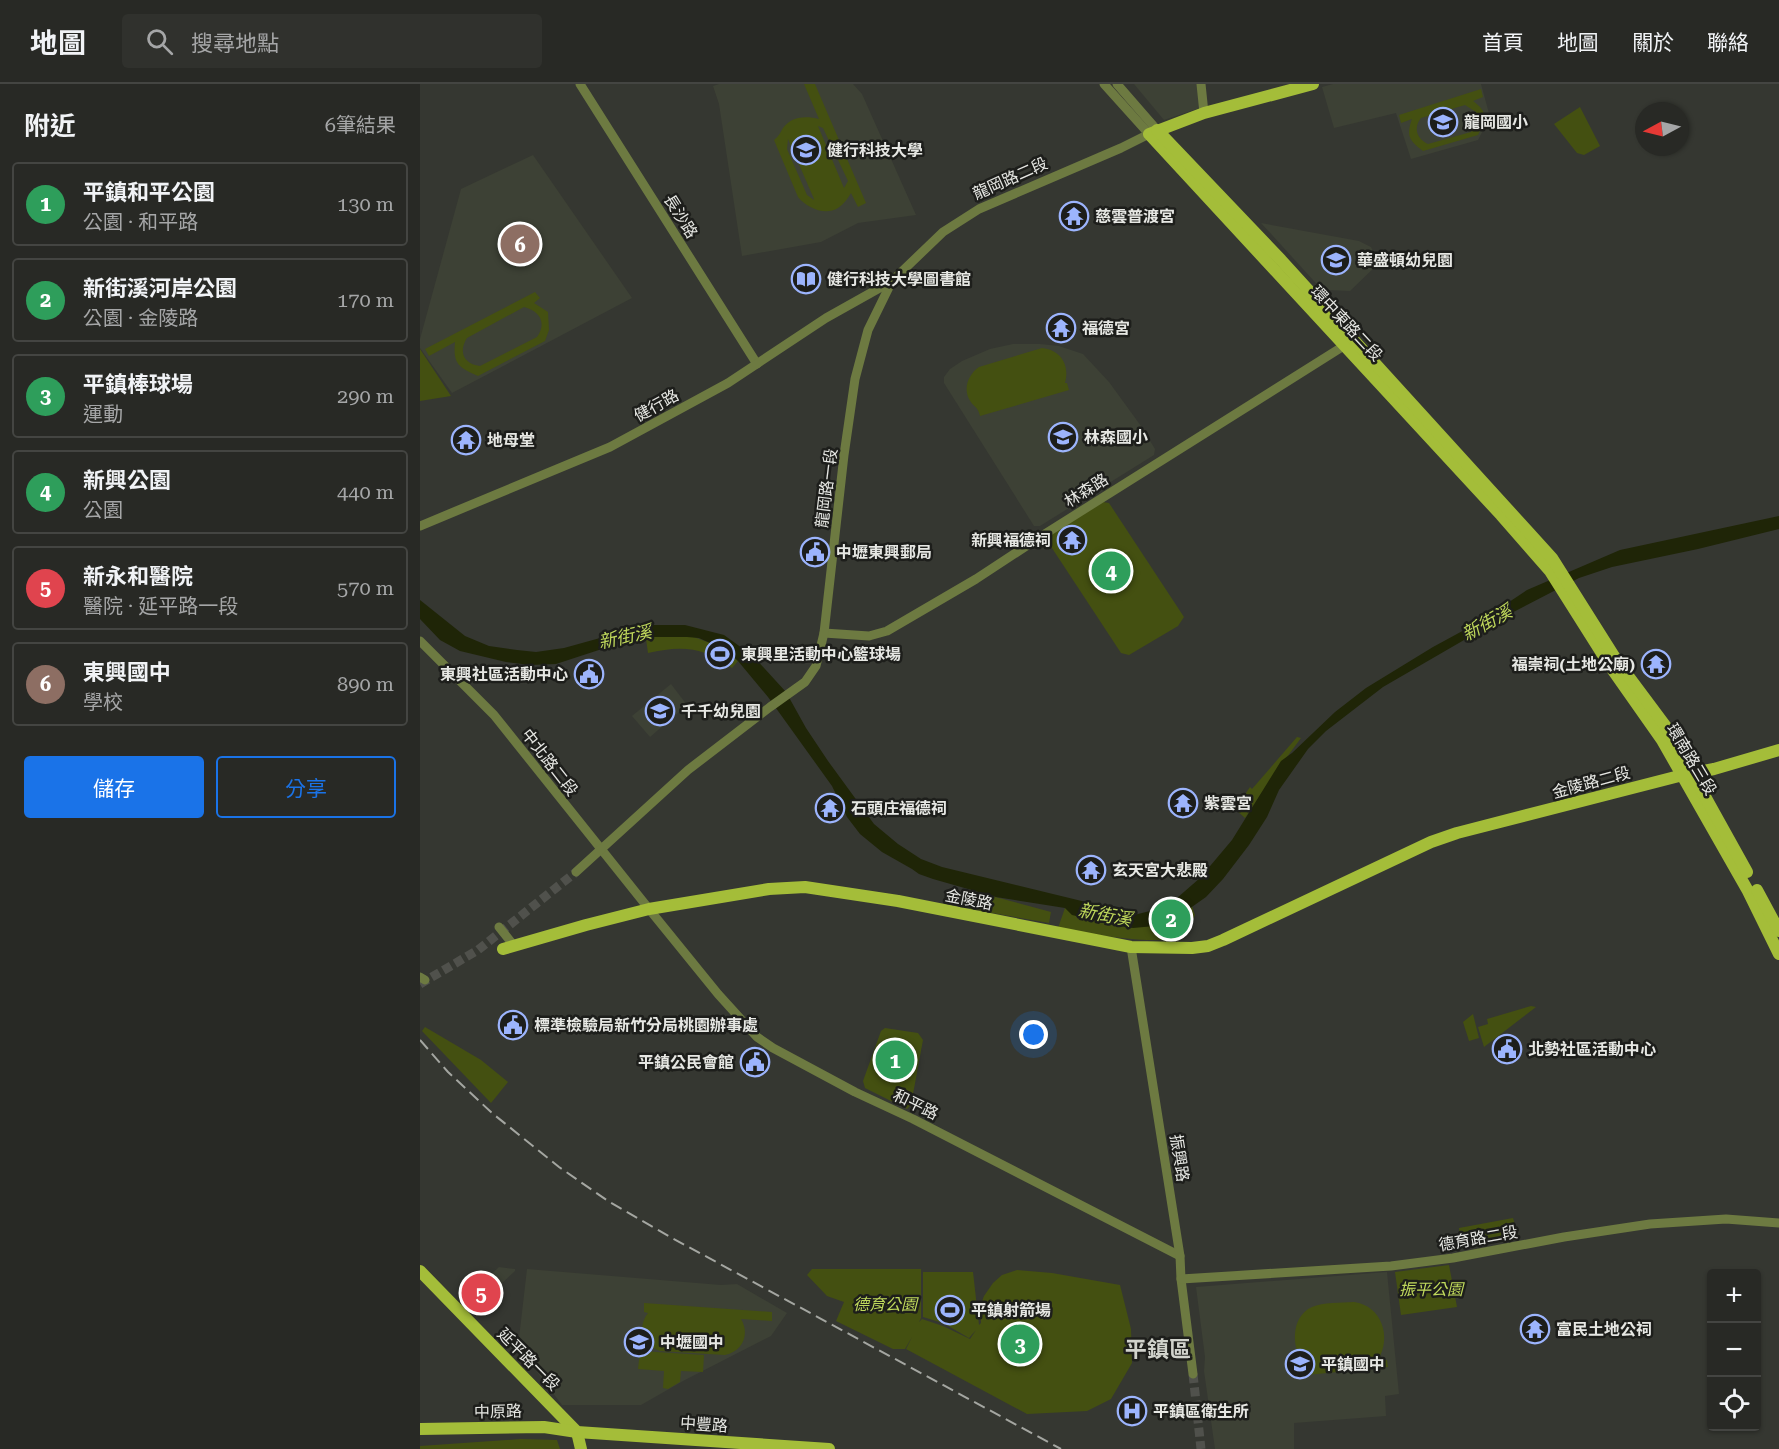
<!DOCTYPE html>
<html lang="zh-TW">
<head>
<meta charset="utf-8">
<style>
	:root { --surface:#282925; --page:#30312d; --text:#f1f3f6; --muted:#a5a6a7; --line:#444542; --accent:#1a73e8 }
	body { margin:0; font-family:"Roboto Serif","Noto Sans TC",serif; background:var(--page); color:var(--text) }
	.controls { position:absolute; right:18px; bottom:18px; display:grid; overflow:hidden; border-radius:6px; box-shadow:0 2px 4px #0004 }
	.controls button { width:54px; height:54px; display:grid; place-items:center; padding:0; border:0; border-bottom:2px solid var(--line); background:var(--surface); color:var(--text); font:30px sans-serif }
	.compass { position:absolute; left:1215px; top:18px; width:54px; height:54px; border-radius:50%; background:var(--surface); box-shadow:0 2px 4px #0004; rotate:263deg }
	.you { position:absolute; left:614px; top:951px; width:21px; height:21px; margin:-15px; border:4px solid #fff; border-radius:50%; background:#1a73e8; box-shadow:0 0 0 9px #1a73e833 }
	.badge { display:grid; place-items:center; width:39px; height:39px; border-radius:50%; background:var(--accent); color:#fff; font-size:20px; font-weight:700 }
	.pin { position:absolute; translate:-50% -50%; border:3px solid #fff; box-shadow:0 2px 6px #0006 }
	.list { margin:0; padding:0; list-style:none }
	h2 { display:flex; justify-content:space-between; align-items:center; height:78px; margin:0; padding:0 24px; font-size:26px }
	h2 small { font-size:20px; font-weight:400; color:var(--muted) }
	.list li { display:grid; grid-template-columns:39px 1fr auto; gap:18px; align-items:center; box-sizing:border-box; height:84px; margin:0 12px 12px; padding:0 12px; border:2px solid var(--line); border-radius:6px }
	.list b { display:block; font-size:22px; white-space:nowrap }
	.list p { margin:0; font-size:20px; white-space:nowrap; color:var(--muted) }
	.list em { font-size:20px; font-style:normal; color:var(--muted) }
	.actions { display:flex; gap:12px; padding:18px 24px }
	.actions a { flex:1; padding:14px 0; border:2px solid var(--accent); border-radius:6px; text-align:center; font-size:21px; color:var(--accent) }
	.actions .main { background:var(--accent); color:#fff }
	.icon { flex:none; width:33px; height:33px; fill:none; stroke:currentColor; stroke-width:2; stroke-linecap:round; stroke-linejoin:round }
	.map { position:relative; flex:none; width:1359px; height:1365px; overflow:hidden }
	header { display:flex; align-items:center; gap:36px; box-sizing:border-box; height:84px; padding:0 30px; background:var(--surface); border-bottom:2px solid var(--line) }
	header strong { font-size:28px }
	nav { display:flex; gap:33px; margin-inline-start:auto; font-size:21px }
	.search { width:420px; height:54px; background:var(--page); display:flex; align-items:center; gap:15px; box-sizing:border-box; padding:0 21px; border-radius:6px; color:var(--muted); font-size:22px }
	main { display:flex }
	aside { flex:1; background:var(--surface) }
	.map>svg:first-child { display:block }
	.built { fill:#3d4135 }
	.green { fill:#445011; fill-rule:evenodd }
	.water { fill:#1f2507 }
	.lines { fill:none; stroke-linecap:round; stroke-linejoin:round }
	.minor-tunnel { stroke:#50514c; stroke-width:9; stroke-dasharray:9 4.5; stroke-linecap:butt }
	.minor { stroke:#6d7a41; stroke-width:9 }
	.major { stroke:#a4bd39; stroke-width:12 }
	.rail { stroke:#a4a6a1; stroke-width:2; stroke-dasharray:12 6; stroke-linecap:butt }
	.labels { text-anchor:middle; stroke-width:5; stroke-linejoin:round; paint-order:stroke }
	.poi-label { font-size:16px; font-weight:bold; fill:#e6e7e3; stroke:#1d1e1b; text-anchor:start }
	.street-label { font-size:16px; fill:#e6e7e3; stroke:#1d1e1b }
	.park-label { font-size:16px; font-style:italic; fill:#c0da5c; stroke:#1d1e1b }
	.water-label { font-size:18px; font-style:italic; fill:#bfd85b; stroke:#1d1e1b }
	.district-label { font-size:22px; font-weight:bold; fill:#d1d3cc; stroke:#1d1e1b }
</style>
</head>
<body>
<header>
<strong>地圖</strong>
<div class="search"><svg class="icon" aria-label="search" viewBox="0 0 24 24"><circle cx="10" cy="10" r="6"/><path d="M15 15l6 6"/></svg>搜尋地點</div>
<nav><a>首頁</a><a>地圖</a><a>關於</a><a>聯絡</a></nav>
</header>
<main>
<aside>
<h2>附近<small>6筆結果</small></h2>
<ul class="list">
<li><span class="badge" style="background:#2e9e5b">1</span><div><b>平鎮和平公園</b><p>公園 · 和平路</p></div><em>130 m</em></li>
<li><span class="badge" style="background:#2e9e5b">2</span><div><b>新街溪河岸公園</b><p>公園 · 金陵路</p></div><em>170 m</em></li>
<li><span class="badge" style="background:#2e9e5b">3</span><div><b>平鎮棒球場</b><p>運動</p></div><em>290 m</em></li>
<li><span class="badge" style="background:#2e9e5b">4</span><div><b>新興公園</b><p>公園</p></div><em>440 m</em></li>
<li><span class="badge" style="background:#e0444e">5</span><div><b>新永和醫院</b><p>醫院 · 延平路一段</p></div><em>570 m</em></li>
<li><span class="badge" style="background:#8d6e63">6</span><div><b>東興國中</b><p>學校</p></div><em>890 m</em></li>
</ul>
<div class="actions"><a class="main">儲存</a><a>分享</a></div>
</aside>
<div class="map">
<svg width="1359" height="1365" viewBox="0 0 1359 1365">
	<rect width="100%" height="100%" fill="#353731"/>
	<g class="built">
		<path d="M299,0H433L442,10L496,131L438,139L401,158L322,172L299,20L293,2Z"/>
		<path d="M714,0H780L783,23L744,36Z"/>
		<path d="M913,0H1061L1070,33L1058,56L991,75L976,29L914,44L902,3Z"/>
		<path d="M113,71L212,214L32,309L0,264V255L41,105Z"/>
		<path d="M841,139L939,157L951,163L959,179L930,207L907,206L904,208Z"/>
		<path d="M593,260H620L639,262L663,270L689,298L721,342L735,365L734,371L620,442H614L524,299V293L530,285L542,277L570,265Z"/>
		<path d="M251,600L267,621L230,653L212,632Z"/>
		<path d="M79,1183L95,1185V1187L52,1227L42,1217Z"/>
		<path d="M107,1185L301,1201L317,1200L367,1229L351,1252L263,1297L221,1321H142L98,1263Z"/>
		<path d="M967,1188L979,1310L965,1312L966,1332L874,1339V1365H795L784,1287L785,1273L776,1203Z"/>
	</g>
	<g class="green">
		<path d="M384,0H395L446,119L438,123L431,109C428,114 424,120 418,124C405,132 387,124 378,113L354,56C359,52 360,49 363,44C372,32 386,32 399,35ZM398,42L403,44L428,97L424,104ZM368,55L394,115V116L387,111L367,65Z"/>
		<path d="M1061,5L1063,13L1053,17C1068,28 1067,35 1058,51L1003,67C989,56 986,52 992,35L981,39L979,31ZM1045,21L1056,28L1057,36L1055,43L1051,48L1008,60C997,55 993,44 1001,34Z"/>
		<path d="M1160,23L1180,62L1164,71L1157,69L1134,40Z"/>
		<path d="M115,208L120,214L114,219L128,228L129,246L125,257L58,292C38,283 33,280 35,258L9,272L5,265ZM104,223C120,227 127,239 117,253L60,282C44,280 38,268 47,254Z"/>
		<path d="M622,264C641,266 650,281 645,299H647L649,306L560,332C558,322 553,323 549,315C543,303 549,290 559,283Z"/>
		<path d="M0,265L31,312L0,317Z"/>
		<path d="M683,418L689,419L764,533L758,542L709,571L701,569L628,458L630,451Z"/>
		<path d="M245,546C274,553 296,557 318,577L312,584C284,563 262,561 228,569L225,548Z"/>
		<path d="M877,653L881,654L853,692L825,734L815,725L830,703L832,705Z"/>
		<path d="M553,807L631,828L629,839L550,825Z"/>
		<path d="M771,819L775,831C772,837 768,845 763,850C747,865 660,848 638,844L645,824L696,839Z"/>
		<path d="M1111,922L1116,923L1064,963L1058,943L1068,940L1067,935Z"/>
		<path d="M1053,930L1059,954L1049,957L1043,938Z"/>
		<path d="M5,943L61,976L88,998L71,1019L2,947Z"/>
		<path d="M465,944L498,949L503,956L491,1021L487,1025L445,1004L443,997L461,947Z"/>
		<path d="M1093,1134L1099,1155L1041,1164L1039,1144Z"/>
		<path d="M1029,1181L1037,1223L981,1231L975,1188Z"/>
		<path d="M392,1185H501V1234L499,1238L502,1235L523,1242L550,1255L556,1246L549,1254L523,1239L503,1233V1188H553L559,1241L561,1239L560,1223L564,1212L573,1199L582,1191L597,1186L632,1189L700,1201L711,1245L712,1279L691,1315L667,1327L607,1330L486,1265L492,1253L485,1265H473L416,1237L424,1218L407,1212L387,1191Z"/>
		<path d="M934,1218C962,1222 972,1253 958,1276H967L968,1283L877,1292L876,1283L885,1282C871,1265 870,1233 892,1223C903,1218 921,1219 934,1218Z"/>
		<path d="M224,1219L352,1228V1237L321,1235C330,1250 323,1267 305,1271L240,1267C222,1261 217,1243 228,1229L224,1228Z"/>
		<path d="M220,1267L284,1271L283,1288L261,1287L260,1298L248,1305L243,1304L244,1287L218,1285Z"/>
		<path d="M101,1355L137,1356L140,1365H0V1362Z"/>
	</g>
	<path class="water" d="M1359,432V445L1278,465L1192,483L1159,494L1082,534L963,603L906,647L888,665L859,706L847,733L829,761L803,795L786,813L759,832L735,842L713,844L694,841L652,831L645,824L576,813L513,795L499,790L492,785L462,768L440,750L427,733L412,702L348,613L318,577L306,566L290,559L279,554L267,553H214L198,557L185,564L136,580L110,581L86,578L40,567L20,556L0,535V516L45,552L69,562L97,566L116,568L144,564L227,541H265L304,551L333,572L366,608L386,644L408,677L454,740L478,760L501,775L522,783L674,820L701,831L710,832L742,824L757,814L780,794L812,756L861,677L872,669L915,628L946,604L1013,563L1059,538L1107,506L1200,466Z"/>
	<g class="lines">
		<g class="minor-tunnel">
			<path d="M0,900L58,866L156,788"/>
			<path d="M773,1290L781,1365"/>
		</g>
		<g class="minor">
			<path d="M160,0L337,280"/>
			<path d="M697,0L737,46"/>
			<path d="M781,0L784,29"/>
			<path d="M0,442L190,363L308,299L406,234L472,197L523,148L559,125L701,64L729,50L684,0"/>
			<path d="M404,549L449,552L467,547L556,495L620,453L930,258"/>
			<path d="M0,557L74,631L229,825L298,910L337,953L353,964L435,1008L493,1035L760,1172"/>
			<path d="M156,788L268,686L350,623L385,598L396,582L404,549L424,371L435,295L448,246L472,197"/>
			<path d="M79,843L91,858"/>
			<path d="M711,863L760,1172L761,1195L773,1290"/>
			<path d="M0,893L5,896"/>
			<path d="M761,1195L971,1182L1033,1174L1144,1153L1230,1140L1306,1135L1359,1139"/>
		</g>
		<g class="major">
			<path d="M893,0L784,29L729,50L1081,431L1130,487L1190,582L1242,656L1328,807L1359,870"/>
			<path d="M737,46L861,176L1132,474L1197,577L1247,644L1327,788"/>
			<path d="M1337,806L1359,847"/>
			<path d="M83,865L166,841L229,825L349,805L385,803L478,817L711,863L772,864L788,862L803,856L1011,758L1037,749L1189,710L1263,691L1294,685L1359,666"/>
			<path d="M0,1187L157,1348L161,1365"/>
			<path d="M0,1345L124,1343L157,1348L409,1365"/>
		</g>
		<path class="rail" d="M0,956L28,988L72,1029L139,1083L188,1117L252,1154L641,1365"/>
	</g>
	<defs>
		<g id="school-ring" transform="scale(1.5)"><circle r="9.5" fill="#1d1e1b" stroke="#9cb4fd" stroke-width="1.5"/><path d="M0-5L7-2L0 1L-7-2ZM-4 1L0 2.5L4 1V4Q0 6-4 4Z" fill="#9cb4fd"/></g>
		<g id="university-ring" transform="scale(1.5)"><circle r="9.5" fill="#1d1e1b" stroke="#9cb4fd" stroke-width="1.5"/><path d="M0-5L7-2L0 1L-7-2ZM-4 1L0 2.5L4 1V4Q0 6-4 4Z" fill="#9cb4fd"/></g>
		<g id="temple-ring" transform="scale(1.5)"><circle r="9.5" fill="#1d1e1b" stroke="#9cb4fd" stroke-width="1.5"/><path d="M0-6L5-2H3V0L6.5 2.5H4V6H1.5V3h-3V6H-4V2.5H-6.5L-3 0V-2H-5Z" fill="#9cb4fd"/></g>
		<g id="library-ring" transform="scale(1.5)"><circle r="9.5" fill="#1d1e1b" stroke="#9cb4fd" stroke-width="1.5"/><path d="M-6-4Q-3-5.5-.7-3.5V5Q-3 3-6 4ZM6-4Q3-5.5 .7-3.5V5Q3 3 6 4Z" fill="#9cb4fd"/></g>
		<g id="civic-ring" transform="scale(1.5)"><circle r="9.5" fill="#1d1e1b" stroke="#9cb4fd" stroke-width="1.5"/><path d="M-.6-6.5H3V-4.5H.6V-3L4-1V1h2V6H-6V1h2V-1L-.6-3ZM-1.2 2.5V6h2.4V2.5Z" fill="#9cb4fd"/></g>
		<g id="stadium-ring" transform="scale(1.5)"><circle r="9.5" fill="#1d1e1b" stroke="#9cb4fd" stroke-width="1.5"/><path d="M0-5a6.5 5 0 1 0 0 10a6.5 5 0 1 0 0-10ZM-3.5-1.8h7v3.6h-7Z" fill="#9cb4fd"/></g>
		<g id="hospital-ring" transform="scale(1.5)"><circle r="9.5" fill="#1d1e1b" stroke="#9cb4fd" stroke-width="1.5"/><path d="M-5-5h3v3.5h4V-5h3V5h-3V1.5h-4V5h-3Z" fill="#9cb4fd"/></g>
	</defs>
	<g fill-rule="evenodd">
		<use href="#school-ring" x="1023" y="38"/>
		<use href="#university-ring" x="386" y="66"/>
		<use href="#temple-ring" x="654" y="132"/>
		<use href="#school-ring" x="916" y="176"/>
		<use href="#library-ring" x="386" y="195"/>
		<use href="#temple-ring" x="641" y="244"/>
		<use href="#school-ring" x="643" y="353"/>
		<use href="#temple-ring" x="46" y="356"/>
		<use href="#temple-ring" x="652" y="456"/>
		<use href="#civic-ring" x="395" y="468"/>
		<use href="#stadium-ring" x="300" y="570"/>
		<use href="#temple-ring" x="1236" y="580"/>
		<use href="#civic-ring" x="169" y="590"/>
		<use href="#school-ring" x="240" y="627"/>
		<use href="#temple-ring" x="763" y="719"/>
		<use href="#temple-ring" x="410" y="724"/>
		<use href="#temple-ring" x="671" y="786"/>
		<use href="#civic-ring" x="93" y="941"/>
		<use href="#civic-ring" x="1087" y="965"/>
		<use href="#civic-ring" x="335" y="978"/>
		<use href="#stadium-ring" x="530" y="1226"/>
		<use href="#temple-ring" x="1115" y="1245"/>
		<use href="#school-ring" x="219" y="1258"/>
		<use href="#school-ring" x="880" y="1280"/>
		<use href="#hospital-ring" x="712" y="1327"/>
	</g>
	<g class="labels">
		<g class="poi-label">
			<text x="1044" y="44">龍岡國小</text>
			<text x="407" y="72">健行科技大學</text>
			<text x="675" y="138">慈雲普渡宮</text>
			<text x="937" y="182">華盛頓幼兒園</text>
			<text x="407" y="201">健行科技大學圖書館</text>
			<text x="662" y="250">福德宮</text>
			<text x="664" y="359">林森國小</text>
			<text x="67" y="362">地母堂</text>
			<text x="631" y="462" text-anchor="end">新興福德祠</text>
			<text x="416" y="474">中壢東興郵局</text>
			<text x="321" y="576">東興里活動中心籃球場</text>
			<text x="1215" y="586" text-anchor="end">福崇祠(土地公廟)</text>
			<text x="148" y="596" text-anchor="end">東興社區活動中心</text>
			<text x="261" y="633">千千幼兒園</text>
			<text x="784" y="725">紫雲宮</text>
			<text x="431" y="730">石頭庄福德祠</text>
			<text x="692" y="792">玄天宮大悲殿</text>
			<text x="114" y="947">標準檢驗局新竹分局桃園辦事處</text>
			<text x="1108" y="971">北勢社區活動中心</text>
			<text x="314" y="984" text-anchor="end">平鎮公民會館</text>
			<text x="551" y="1232">平鎮射箭場</text>
			<text x="1136" y="1251">富民土地公祠</text>
			<text x="240" y="1264">中壢國中</text>
			<text x="901" y="1286">平鎮國中</text>
			<text x="733" y="1333">平鎮區衛生所</text>
		</g>
		<g class="street-label">
			<text transform="translate(590 94) rotate(-24)" y="6">龍岡路二段</text>
			<text transform="translate(261 132) rotate(58)" y="6">長沙路</text>
			<text transform="translate(927 239) rotate(47)" y="6">環中東路二段</text>
			<text transform="translate(236 321) rotate(-29)" y="6">健行路</text>
			<text transform="translate(406 404) rotate(-83)" y="6">龍岡路一段</text>
			<text transform="translate(666 406) rotate(-32)" y="6">林森路</text>
			<text transform="translate(1272 675) rotate(59)" y="6">環南路三段</text>
			<text transform="translate(130 678) rotate(52)" y="6">中北路二段</text>
			<text transform="translate(1171 698) rotate(-15)" y="6">金陵路二段</text>
			<text transform="translate(549 815) rotate(11)" y="6">金陵路</text>
			<text transform="translate(496 1020) rotate(26)" y="6">和平路</text>
			<text transform="translate(760 1074) rotate(81)" y="6">振興路</text>
			<text transform="translate(1058 1154) rotate(-10)" y="6">德育路二段</text>
			<text transform="translate(109 1275) rotate(45)" y="6">延平路一段</text>
			<text transform="translate(78 1327) rotate(-1)" y="6">中原路</text>
			<text transform="translate(284 1340) rotate(4)" y="6">中豐路</text>
		</g>
		<g class="park-label">
			<text x="1011" y="1211">振平公園</text>
			<text x="465" y="1226">德育公園</text>
		</g>
		<g class="water-label">
			<text transform="translate(1067 539) rotate(-29)" y="6">新街溪</text>
			<text transform="translate(205 553) rotate(-12)" y="6">新街溪</text>
			<text transform="translate(685 831) rotate(11)" y="6">新街溪</text>
		</g>
		<g class="district-label">
			<text x="738" y="1273">平鎮區</text>
		</g>
	</g>
</svg>
<div class="controls">
<button>+</button>
<button>−</button>
<button><svg class="icon" aria-label="locate" viewBox="0 0 24 24"><circle cx="12" cy="12" r="6"/><path d="M12 2v4M12 18v4M2 12h4M18 12h4"/></svg></button>
</div>
<svg class="compass" viewBox="-18 -18 36 36"><path d="M0-13l5 13h-10z" fill="#e53935"/><path d="M0 13l5-13h-10z" fill="#a5a6a7"/></svg>
<div class="you"></div>
<div class="pin badge" style="left:475px;top:976px;background:#2e9e5b">1</div>
<div class="pin badge" style="left:751px;top:835px;background:#2e9e5b">2</div>
<div class="pin badge" style="left:600px;top:1260px;background:#2e9e5b">3</div>
<div class="pin badge" style="left:691px;top:487px;background:#2e9e5b">4</div>
<div class="pin badge" style="left:61px;top:1209px;background:#e0444e">5</div>
<div class="pin badge" style="left:100px;top:160px;background:#8d6e63">6</div>
</div>
</main>
</body>
</html>
